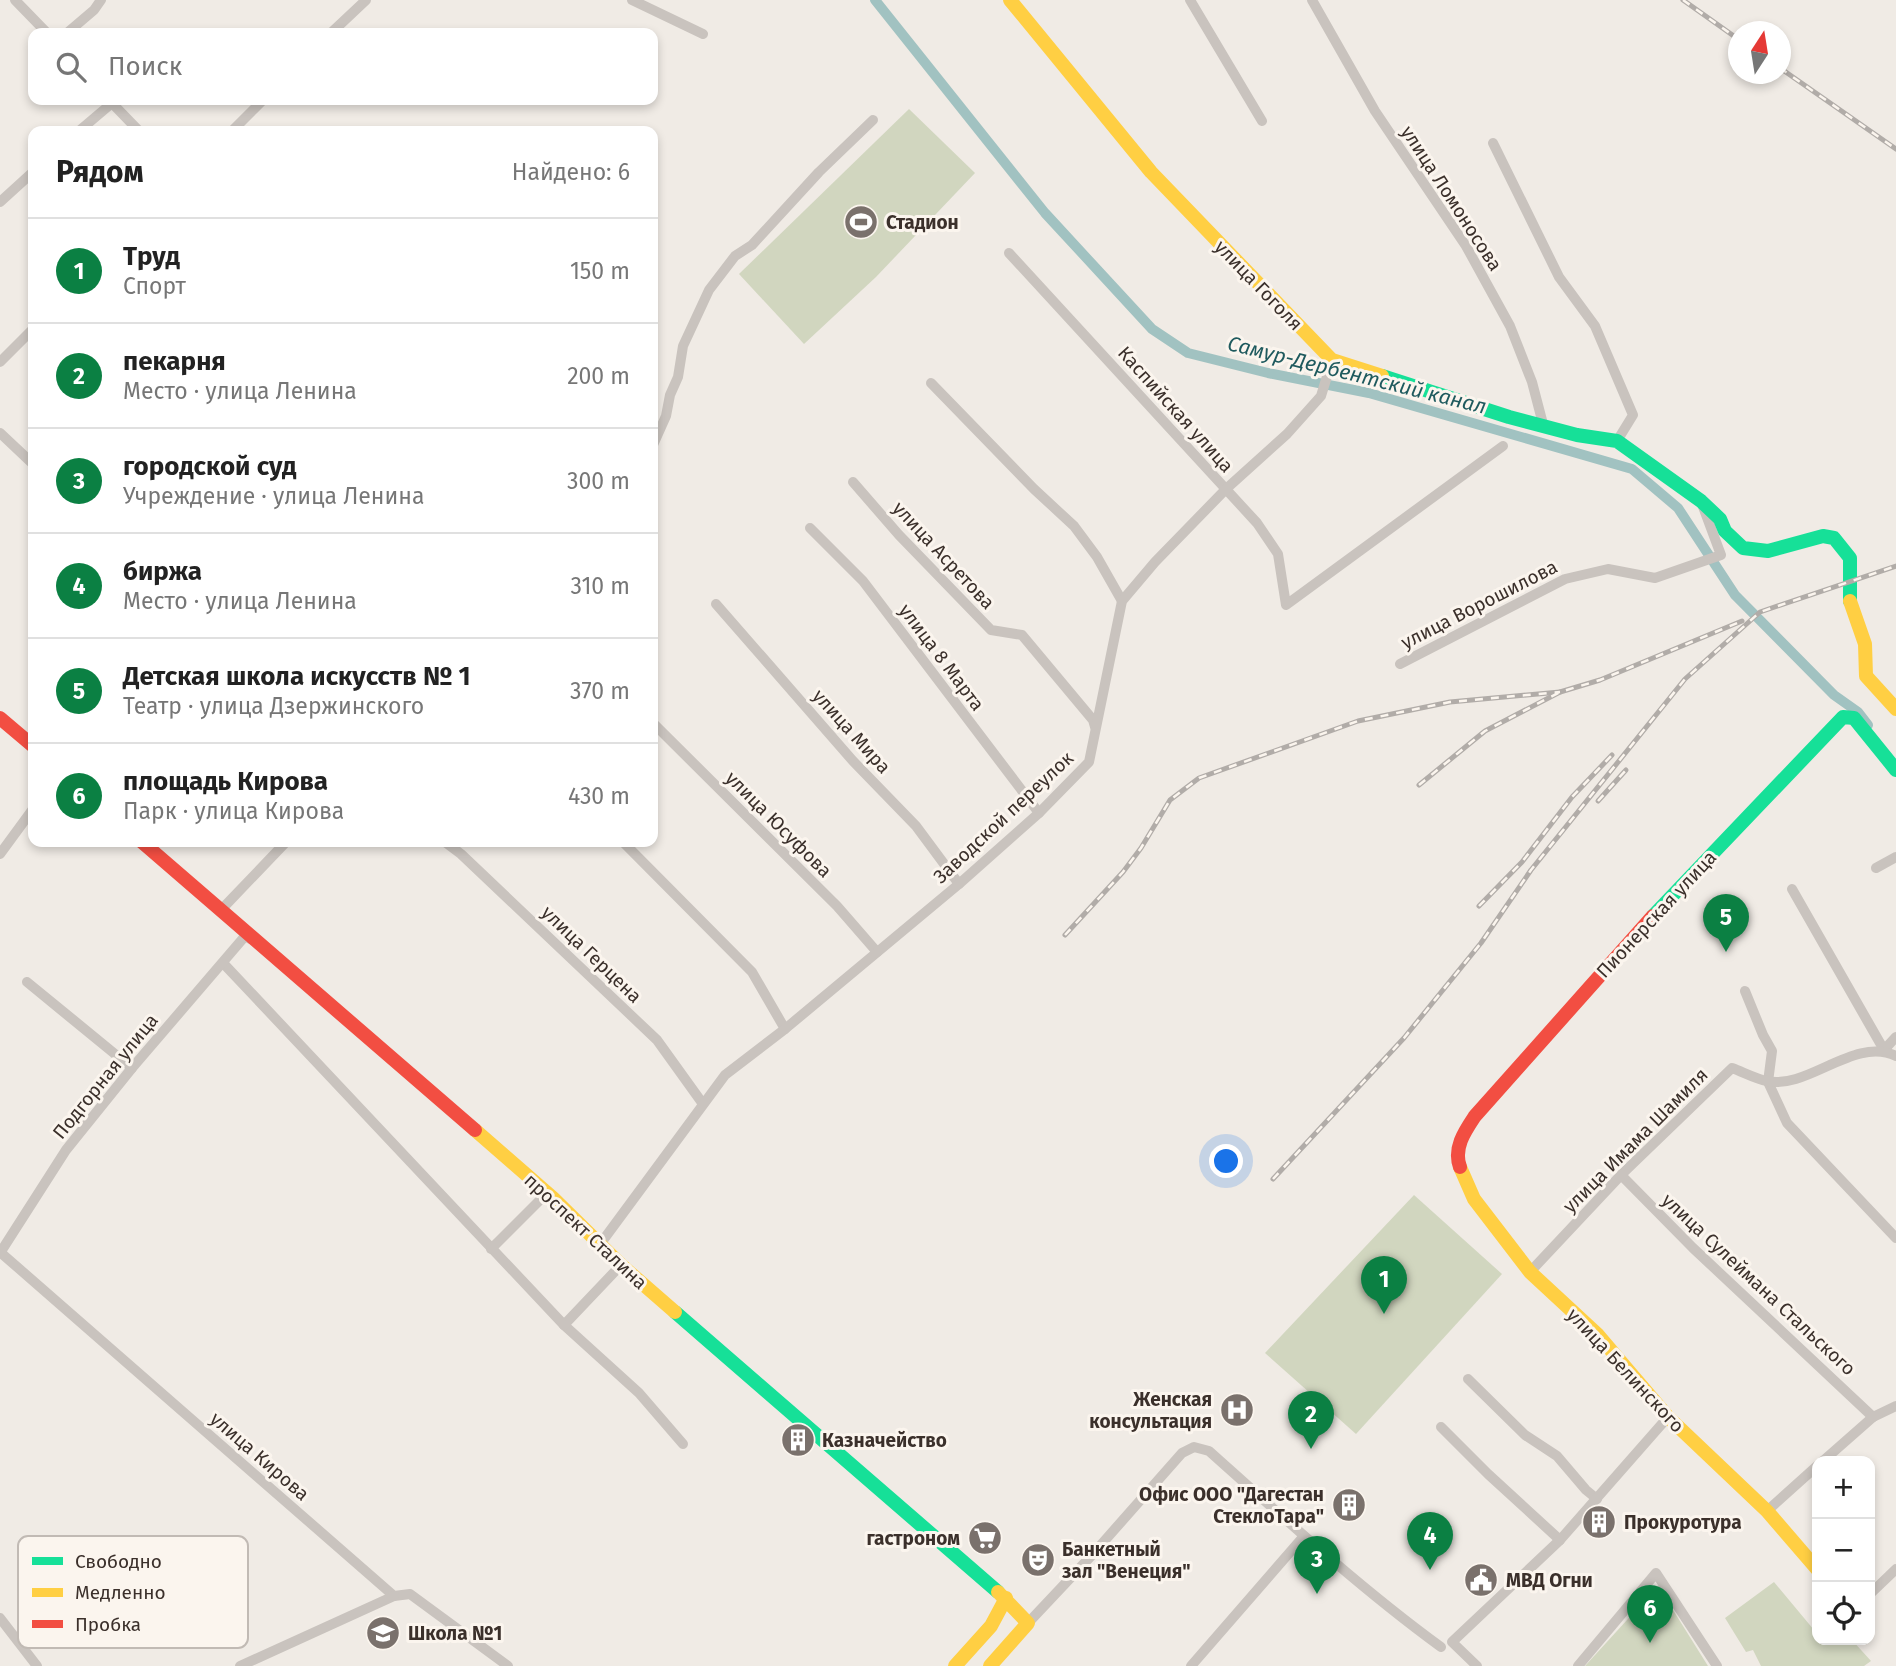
<!DOCTYPE html>
<html lang="ru">
<head>
<meta charset="utf-8">
<style>
	:root { --surface:#fff; --page:#f2f2f2; --text:#222; --muted:#767676; --line:#e0e0e0; --accent:#0b8043 }
	body { margin:0; font-family:"Fira Sans",sans-serif; background:var(--page); color:var(--text) }
	.controls { position:absolute; right:21px; bottom:21px; display:grid; overflow:hidden; border-radius:14px; box-shadow:0 4px 10px #0003 }
	.controls button { width:63px; height:63px; display:grid; place-items:center; padding:0; border:0; border-bottom:2px solid var(--line); background:var(--surface); color:var(--text); font:35px sans-serif }
	.compass { position:absolute; left:1728px; top:21px; width:63px; height:63px; border-radius:50%; background:var(--surface); box-shadow:0 4px 10px #0003; rotate:12deg }
	.you { position:absolute; left:1227px; top:1162px; width:24px; height:24px; margin:-18px; border:5px solid #fff; border-radius:50%; background:#1a73e8; box-shadow:0 0 0 10px #1a73e833 }
	.badge { display:grid; place-items:center; width:46px; height:46px; border-radius:50%; background:var(--accent); color:#fff; font-size:23px; font-weight:700 }
	.pin { position:absolute; translate:-50% -58px; filter:drop-shadow(0 2px 4px #0008) }
	.pin::after { content:''; position:absolute; top:37px; width:24px; height:21px; background:inherit; clip-path:polygon(0 0,100% 0,50% 100%) }
	.list { margin:0; padding:0; list-style:none }
	h2 { display:flex; justify-content:space-between; align-items:center; height:91px; margin:0; padding:0 28px; font-size:30px }
	h2 small { font-size:23px; font-weight:400; color:var(--muted) }
	.list li { display:grid; grid-template-columns:46px 1fr auto; gap:21px; align-items:center; box-sizing:border-box; height:105px; padding:0 28px; border-top:2px solid var(--line) }
	.list b { display:block; font-size:26px; white-space:nowrap }
	.list p { margin:0; font-size:23px; white-space:nowrap; color:var(--muted) }
	.list em { font-size:23px; font-style:normal; color:var(--muted) }
	.icon { flex:none; width:38px; height:38px; fill:none; stroke:currentColor; stroke-width:2; stroke-linecap:round; stroke-linejoin:round }
	.map { position:relative; flex:none; width:1896px; height:1666px; overflow:hidden }
	.search { position:absolute; background:var(--surface); box-shadow:0 4px 10px #0003; left:28px; top:28px; width:630px; height:77px; display:flex; align-items:center; gap:18px; box-sizing:border-box; padding:0 24px; border-radius:14px; color:var(--muted); font-size:26px }
	.panel { position:absolute; background:var(--surface); box-shadow:0 4px 10px #0003; left:28px; top:126px; width:630px; height:721px; border-radius:14px }
	.map>svg:first-child { display:block }
	.green { fill:#d1d6bf }
	.lines { fill:none; stroke-linecap:round; stroke-linejoin:round }
	.canal { stroke:#a1c2c1; stroke-width:10 }
	.street { stroke:#c9c3be; stroke-width:10 }
	.fast { stroke:#16e098; stroke-width:14 }
	.slow { stroke:#ffcf43; stroke-width:14 }
	.jam { stroke:#f24e42; stroke-width:14 }
	.rail-casing { stroke:#b1aca8; stroke-width:5 }
	.rail { stroke:#fbf5ee; stroke-width:2.5; stroke-dasharray:8; stroke-linecap:butt }
	.labels { text-anchor:middle; stroke-width:6; stroke-linejoin:round; paint-order:stroke }
	.street-label { font-size:19px; fill:#3b302b; stroke:#fbf5ee }
	.poi-label { font-size:19px; font-weight:bold; fill:#3b302b; stroke:#fbf5ee; text-anchor:start }
	.water-label { font-size:21px; font-style:italic; fill:#1f5a5e; stroke:#fbf5ee }
	.key { fill:#fbf5ee; stroke:#c1bab4; stroke-width:2 }
	.key-label { font-size:19px; fill:#3b302b }
</style>
</head>
<body>
<div class="map">
<svg width="1896" height="1666" viewBox="0 0 1896 1666">
	<rect width="100%" height="100%" fill="#f0ebe5"/>
	<g class="green">
		<path d="M909,109L975,173L876,277L804,344L739,274Z"/>
		<path d="M1414,1195L1502,1274L1356,1434L1265,1353Z"/>
		<path d="M1774,1582L1814,1630L1817,1628V1640H1852L1871,1661L1864,1666H1761L1753,1650L1746,1652L1725,1618Z"/>
		<path d="M1658,1586L1708,1666H1585Z"/>
	</g>
	<g class="lines">
		<path class="canal" d="M875,0L1045,213L1152,329L1188,353L1268,373L1369,393L1632,469L1678,508L1735,595L1834,695L1858,712L1868,725"/>
		<g class="street">
			<path d="M15,0L47,33"/>
			<path d="M632,0L703,34"/>
			<path d="M1190,0L1262,121"/>
			<path d="M1312,0L1375,111L1466,246L1510,326L1532,382L1543,424"/>
			<path d="M67,33L94,10L101,0"/>
			<path d="M331,33L366,0"/>
			<path d="M109,100L139,131"/>
			<path d="M79,131L112,103"/>
			<path d="M232,131L263,100"/>
			<path d="M1493,143L1559,277L1595,326L1633,415L1617,441"/>
			<path d="M0,202L33,172"/>
			<path d="M1009,253L1257,523L1278,554L1286,605L1503,446"/>
			<path d="M0,362L33,329"/>
			<path d="M931,383L1034,489L1074,526L1097,557L1122,601"/>
			<path d="M0,433L33,464"/>
			<path d="M653,445L666,416L670,395L678,377L683,346L709,290L735,256L752,245L819,172L873,120"/>
			<path d="M853,482L899,535L991,630L1022,635L1093,720L1095,727"/>
			<path d="M810,528L863,581L1039,813"/>
			<path d="M716,604L853,761L916,826L959,884"/>
			<path d="M1400,664L1565,579L1608,569L1655,578L1721,555L1702,504"/>
			<path d="M653,723L837,906L877,952"/>
			<path d="M445,842L461,854L657,1040L703,1104"/>
			<path d="M623,842L752,972L785,1029"/>
			<path d="M0,854L33,809"/>
			<path d="M1876,868L1896,857"/>
			<path d="M1792,889L1884,1050L1896,1037"/>
			<path d="M220,911L286,842"/>
			<path d="M223,963L564,1325L639,1393L683,1444"/>
			<path d="M27,982L132,1068"/>
			<path d="M1745,991L1763,1035L1772,1051L1768,1082L1787,1123L1896,1238"/>
			<path d="M1621,1175L1693,1248L1873,1417"/>
			<path d="M601,1243L725,1075L785,1029L959,884L1039,813L1089,762L1122,601L1155,562L1226,489L1287,434L1321,396L1332,360"/>
			<path d="M491,1249L547,1193"/>
			<path d="M0,1252L394,1596L410,1594L508,1666"/>
			<path d="M0,1253L66,1150L132,1068L246,935L250,939"/>
			<path d="M1530,1272L1621,1175L1732,1068C1743,1072 1756,1079 1767,1081C1808,1090 1854,1036 1896,1056"/>
			<path d="M564,1325L621,1265"/>
			<path d="M1468,1379L1525,1435L1557,1456L1586,1490L1597,1499"/>
			<path d="M1441,1427L1488,1474L1560,1540"/>
			<path d="M1823,1461L1873,1417L1896,1406"/>
			<path d="M1767,1511L1817,1466"/>
			<path d="M1870,1594L1896,1569"/>
			<path d="M0,1618L37,1666"/>
			<path d="M1028,1623L1092,1555L1182,1453L1194,1447L1209,1451C1285,1519 1359,1587 1441,1647"/>
			<path d="M240,1666L394,1596"/>
			<path d="M1191,1666L1304,1536"/>
			<path d="M1477,1666L1452,1642L1560,1540L1668,1417"/>
			<path d="M1578,1666L1656,1573L1717,1666"/>
		</g>
		<g class="fast">
			<path d="M1382,376L1509,417L1577,435L1617,441L1701,501L1720,519L1725,531L1743,548L1768,551L1823,536L1834,538L1850,558V601"/>
			<path d="M1653,916L1843,717L1854,718L1896,770"/>
			<path d="M675,1312L998,1592"/>
		</g>
		<g class="slow">
			<path d="M1010,0L1151,172L1332,360L1382,376"/>
			<path d="M1850,601L1865,644L1866,676L1896,709"/>
			<path d="M475,1130L553,1198L621,1265L675,1312"/>
			<path d="M1460,1167L1474,1199L1530,1272L1598,1335L1668,1417L1767,1511L1817,1569"/>
			<path d="M955,1666L991,1626L1006,1598"/>
			<path d="M990,1666L1028,1623L998,1592"/>
		</g>
		<g class="jam">
			<path d="M0,718L33,746"/>
			<path d="M142,842L475,1130"/>
			<path d="M1460,1167C1453,1148 1465,1131 1475,1116L1653,916"/>
		</g>
		<g class="rail-casing">
			<g id="rail">
				<path d="M1683,0L1738,39"/>
				<path d="M1780,68L1896,149"/>
				<path d="M1419,785L1485,731L1560,692L1600,680L1742,621"/>
				<path d="M1598,801L1626,770"/>
				<path d="M1479,906L1522,862L1572,797L1612,755"/>
				<path d="M1065,935L1123,872L1141,848L1170,800L1199,778L1358,721L1450,702L1560,692"/>
				<path d="M1273,1179L1404,1038L1481,943L1531,870L1685,679L1760,612L1896,566"/>
			</g>
		</g>
		<use href="#rail" class="rail"/>
	</g>
	<defs>
		<g id="stadium-disc" transform="scale(1.75)"><circle r="9.5" fill="#7a716c" stroke="#fbf5ee"/><path d="M0-5a6.5 5 0 1 0 0 10a6.5 5 0 1 0 0-10ZM-3.5-1.8h7v3.6h-7Z" fill="#fff"/></g>
		<g id="hospital-disc" transform="scale(1.75)"><circle r="9.5" fill="#7a716c" stroke="#fbf5ee"/><path d="M-5-5h3v3.5h4V-5h3V5h-3V1.5h-4V5h-3Z" fill="#fff"/></g>
		<g id="building-disc" transform="scale(1.75)"><circle r="9.5" fill="#7a716c" stroke="#fbf5ee"/><path d="M-4-6H4V6H1V3H-1V6H-4ZM-2.5-4.3h1.7v1.8h-1.7ZM.8-4.3h1.7v1.8H.8ZM-2.5-1h1.7V.8h-1.7ZM.8-1h1.7V.8H.8Z" fill="#fff"/></g>
		<g id="supermarket-disc" transform="scale(1.75)"><circle r="9.5" fill="#7a716c" stroke="#fbf5ee"/><path d="M-6-5.5h2.5l.6 2H6L4.5 2H-2.5L-4.4-4H-6ZM-1.5 3.2a1.3 1.3 0 1 0 .1 0ZM3 3.2a1.3 1.3 0 1 0 .1 0Z" fill="#fff"/></g>
		<g id="theatre-disc" transform="scale(1.75)"><circle r="9.5" fill="#7a716c" stroke="#fbf5ee"/><path d="M-5-5.5Q0-4 5-5.5V0Q5 5 0 6Q-5 5-5 0ZM-3.3-2.5H-1v1.5H-3.3ZM1-2.5H3.3v1.5H1ZM-2.8 1Q0 5.5 2.8 1Z" fill="#fff"/></g>
		<g id="civic-disc" transform="scale(1.75)"><circle r="9.5" fill="#7a716c" stroke="#fbf5ee"/><path d="M-.6-6.5H3V-4.5H.6V-3L4-1V1h2V6H-6V1h2V-1L-.6-3ZM-1.2 2.5V6h2.4V2.5Z" fill="#fff"/></g>
		<g id="school-disc" transform="scale(1.75)"><circle r="9.5" fill="#7a716c" stroke="#fbf5ee"/><path d="M0-5L7-2L0 1L-7-2ZM-4 1L0 2.5L4 1V4Q0 6-4 4Z" fill="#fff"/></g>
	</defs>
	<g fill-rule="evenodd">
		<use href="#stadium-disc" x="861" y="222"/>
		<use href="#hospital-disc" x="1237" y="1410"/>
		<use href="#building-disc" x="798" y="1440"/>
		<use href="#building-disc" x="1349" y="1505"/>
		<use href="#building-disc" x="1599" y="1522"/>
		<use href="#supermarket-disc" x="985" y="1538"/>
		<use href="#theatre-disc" x="1038" y="1560"/>
		<use href="#civic-disc" x="1481" y="1580"/>
		<use href="#school-disc" x="383" y="1633"/>
	</g>
	<g class="labels">
		<g class="street-label">
			<text transform="translate(1452 198) rotate(57)" y="7">улица Ломоносова</text>
			<text transform="translate(1259 285) rotate(46)" y="7">улица Гоголя</text>
			<text transform="translate(1176 409) rotate(48)" y="7">Каспийская улица</text>
			<text transform="translate(944 555) rotate(47)" y="7">улица Асретова</text>
			<text transform="translate(1479 604) rotate(-27)" y="7">улица Ворошилова</text>
			<text transform="translate(942 657) rotate(53)" y="7">улица 8 Марта</text>
			<text transform="translate(852 731) rotate(48)" y="7">улица Мира</text>
			<text transform="translate(1003 817) rotate(-43)" y="7">Заводской переулок</text>
			<text transform="translate(779 824) rotate(45)" y="7">улица Юсуфова</text>
			<text transform="translate(1656 914) rotate(-47)" y="7">Пионерская улица</text>
			<text transform="translate(592 954) rotate(44)" y="7">улица Герцена</text>
			<text transform="translate(105 1076) rotate(-51)" y="7">Подгорная улица</text>
			<text transform="translate(1635 1140) rotate(-45)" y="7">улица Имама Шамиля</text>
			<text transform="translate(586 1231) rotate(43)" y="7">проспект Сталина</text>
			<text transform="translate(1759 1284) rotate(43)" y="7">улица Сулеймана Стальского</text>
			<text transform="translate(1626 1370) rotate(47)" y="7">улица Белинского</text>
			<text transform="translate(260 1456) rotate(41)" y="7">улица Кирова</text>
		</g>
		<g class="poi-label">
			<text x="886" y="229">Стадион</text>
			<text x="1212" y="1406" text-anchor="end">Женская<tspan x="1212" dy="22">консультация</tspan></text>
			<text x="822" y="1447">Казначейство</text>
			<text x="1324" y="1501" text-anchor="end">Офис ООО "Дагестан<tspan x="1324" dy="22">СтеклоТара"</tspan></text>
			<text x="1624" y="1529">Прокуротура</text>
			<text x="960" y="1545" text-anchor="end">гастроном</text>
			<text x="1062" y="1556">Банкетный<tspan x="1062" dy="22">зал "Венеция"</tspan></text>
			<text x="1506" y="1587">МВД Огни</text>
			<text x="408" y="1640">Школа №1</text>
		</g>
		<g class="water-label">
			<text transform="translate(1357 375) rotate(14)" y="7">Самур-Дербентский канал</text>
		</g>
	</g>
	<rect x="18" y="1536" width="230" height="112" rx="10" class="key"/>
	<rect x="32" y="1557" width="31" height="8" fill="#16e098"/>
	<rect x="32" y="1588" width="31" height="9" fill="#ffcf43"/>
	<rect x="32" y="1620" width="31" height="8" fill="#f24e42"/>
	<g class="key-label">
		<text x="75" y="1568">Свободно</text>
		<text x="75" y="1599">Медленно</text>
		<text x="75" y="1631">Пробка</text>
	</g>
</svg>
<div class="controls">
<button>+</button>
<button>−</button>
<button><svg class="icon" aria-label="locate" viewBox="0 0 24 24"><circle cx="12" cy="12" r="6"/><path d="M12 2v4M12 18v4M2 12h4M18 12h4"/></svg></button>
</div>
<svg class="compass" viewBox="-18 -18 36 36"><path d="M0-13l5 13h-10z" fill="#e53935"/><path d="M0 13l5-13h-10z" fill="#767676"/></svg>
<div class="you"></div>
<div class="pin badge" style="left:1384px;top:1314px">1</div>
<div class="pin badge" style="left:1311px;top:1449px">2</div>
<div class="pin badge" style="left:1317px;top:1594px">3</div>
<div class="pin badge" style="left:1430px;top:1570px">4</div>
<div class="pin badge" style="left:1726px;top:952px">5</div>
<div class="pin badge" style="left:1650px;top:1643px">6</div>
<div class="search"><svg class="icon" aria-label="search" viewBox="0 0 24 24"><circle cx="10" cy="10" r="6"/><path d="M15 15l6 6"/></svg>Поиск</div>
<section class="panel">
<h2>Рядом<small>Найдено: 6</small></h2>
<ul class="list">
<li><span class="badge">1</span><div><b>Труд</b><p>Спорт</p></div><em>150 m</em></li>
<li><span class="badge">2</span><div><b>пекарня</b><p>Место · улица Ленина</p></div><em>200 m</em></li>
<li><span class="badge">3</span><div><b>городской суд</b><p>Учреждение · улица Ленина</p></div><em>300 m</em></li>
<li><span class="badge">4</span><div><b>биржа</b><p>Место · улица Ленина</p></div><em>310 m</em></li>
<li><span class="badge">5</span><div><b>Детская школа искусств № 1</b><p>Театр · улица Дзержинского</p></div><em>370 m</em></li>
<li><span class="badge">6</span><div><b>площадь Кирова</b><p>Парк · улица Кирова</p></div><em>430 m</em></li>
</ul>
</section>
</div>
</body>
</html>
